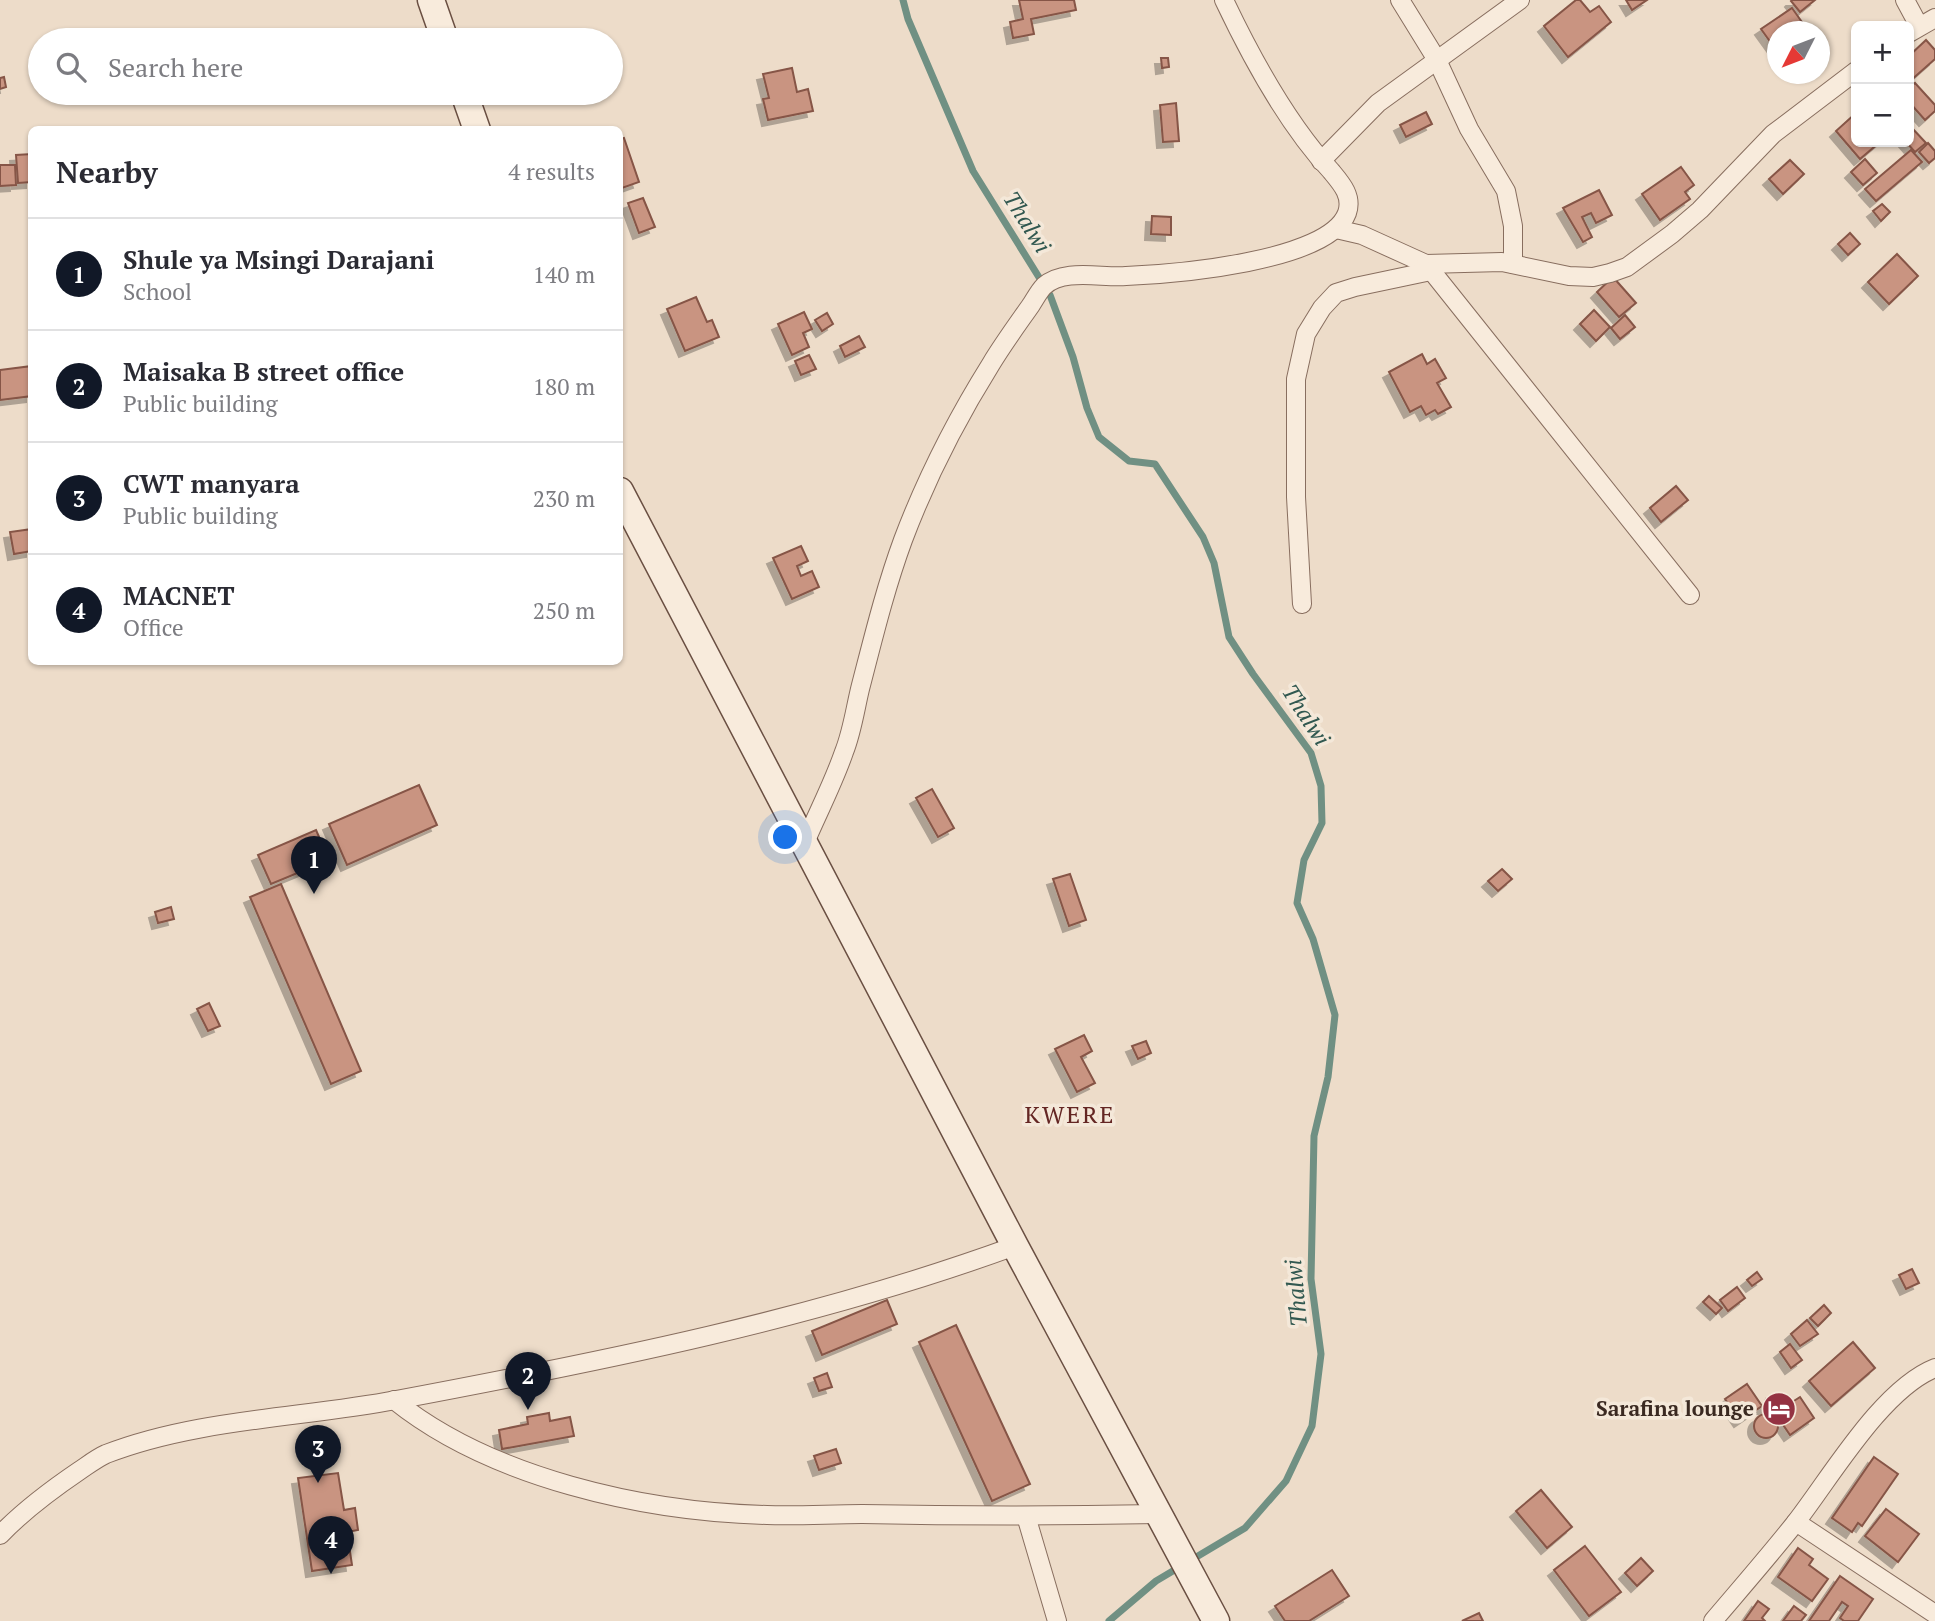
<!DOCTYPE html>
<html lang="en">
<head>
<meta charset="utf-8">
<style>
	:root { --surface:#fff; --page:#f2f2f3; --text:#2b2b33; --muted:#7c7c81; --line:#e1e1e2; --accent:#111827 }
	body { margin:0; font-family:"PT Serif",serif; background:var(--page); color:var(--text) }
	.controls { position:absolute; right:21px; top:21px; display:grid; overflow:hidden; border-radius:10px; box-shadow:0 2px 5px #0004 }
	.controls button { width:63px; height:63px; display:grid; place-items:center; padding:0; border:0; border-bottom:2px solid var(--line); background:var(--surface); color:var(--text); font:35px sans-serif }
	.compass { position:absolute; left:1767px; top:21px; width:63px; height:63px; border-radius:50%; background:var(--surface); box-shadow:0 2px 5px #0004; rotate:228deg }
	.you { position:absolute; left:786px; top:838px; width:24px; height:24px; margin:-18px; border:5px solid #fff; border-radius:50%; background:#1a73e8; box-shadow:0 0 0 10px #1a73e833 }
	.badge { display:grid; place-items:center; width:46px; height:46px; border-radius:50%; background:var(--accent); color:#fff; font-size:23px; font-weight:700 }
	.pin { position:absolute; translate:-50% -58px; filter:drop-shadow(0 2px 4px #0008) }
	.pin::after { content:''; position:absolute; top:37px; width:24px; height:21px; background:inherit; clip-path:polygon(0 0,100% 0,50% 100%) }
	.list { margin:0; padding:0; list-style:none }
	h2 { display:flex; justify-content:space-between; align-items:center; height:91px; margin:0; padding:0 28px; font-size:30px }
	h2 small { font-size:23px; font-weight:400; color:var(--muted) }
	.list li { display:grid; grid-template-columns:46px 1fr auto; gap:21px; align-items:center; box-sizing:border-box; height:112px; padding:0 28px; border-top:2px solid var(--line) }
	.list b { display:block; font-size:26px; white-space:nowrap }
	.list p { margin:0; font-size:23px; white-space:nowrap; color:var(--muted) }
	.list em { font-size:23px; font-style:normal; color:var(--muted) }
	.icon { flex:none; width:38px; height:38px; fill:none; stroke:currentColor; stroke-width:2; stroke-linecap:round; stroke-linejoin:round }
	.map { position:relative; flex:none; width:1935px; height:1621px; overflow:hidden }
	.search { position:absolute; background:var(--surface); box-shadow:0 2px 5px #0004; left:28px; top:28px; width:595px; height:77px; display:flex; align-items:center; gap:18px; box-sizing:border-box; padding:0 24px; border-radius:38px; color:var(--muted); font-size:26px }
	.panel { position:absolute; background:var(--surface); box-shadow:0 2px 5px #0004; left:28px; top:126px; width:595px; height:539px; border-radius:10px }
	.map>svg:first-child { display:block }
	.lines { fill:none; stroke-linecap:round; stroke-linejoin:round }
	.stream { stroke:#709083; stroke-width:7 }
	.building { fill:#c99481; stroke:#865546; stroke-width:2; filter:url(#shadow) }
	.street-casing { stroke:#886e5f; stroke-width:20 }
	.secondary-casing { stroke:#6a4f42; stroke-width:29 }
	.street { stroke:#f8ebdc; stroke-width:18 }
	.secondary { stroke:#f8ebdc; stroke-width:26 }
	.labels { text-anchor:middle; stroke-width:7; stroke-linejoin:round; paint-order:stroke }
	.poi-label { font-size:21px; font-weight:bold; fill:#3a2921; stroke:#f4e8d9; text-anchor:end }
	.water-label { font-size:23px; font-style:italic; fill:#315850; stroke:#f4e8d9 }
	.quarter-label { font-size:24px; letter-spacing:2px; fill:#642623; stroke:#f4e8d9 }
</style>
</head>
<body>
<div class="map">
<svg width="1935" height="1621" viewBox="0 0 1935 1621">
	<defs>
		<filter id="shadow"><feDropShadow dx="-6" dy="6" stdDeviation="0" flood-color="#0004"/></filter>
	</defs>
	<rect width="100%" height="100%" fill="#eddcc9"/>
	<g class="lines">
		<path class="stream" d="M903,0L908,19L973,171L1050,295L1073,357L1087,408L1099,437L1129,461L1155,464L1203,537L1214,563L1229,637L1253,674L1311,753L1321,786L1322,823L1304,860L1297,903L1313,939L1335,1015L1328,1077L1314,1136L1311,1279L1321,1354L1312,1426L1286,1481L1245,1528L1156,1581L1109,1621"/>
	</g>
	<g class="building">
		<path d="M1019,0H1074L1076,10L1031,19L1034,34L1013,38L1010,22L1023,19Z"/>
		<path d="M1576,0H1580L1590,12L1599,6L1611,22L1568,57L1544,26Z"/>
		<path d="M1626,0H1647L1632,10Z"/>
		<path d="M1792,0H1815L1800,12L1791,1Z"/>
		<path d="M1792,8L1809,32H1778V45L1774,47L1761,29Z"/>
		<path d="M1926,40L1935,50V59L1909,82V56Z"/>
		<path d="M1161,58H1168L1169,67L1162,68Z"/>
		<path d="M792,68L797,92L808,89L813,111L768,120L763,99L769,98L763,74Z"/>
		<path d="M4,77L6,87L0,89V78Z"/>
		<path d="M1915,83L1935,105V111L1925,120L1909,102V88Z"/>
		<path d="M1176,103L1179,141L1163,142L1160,105Z"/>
		<path d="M1426,112L1432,124L1406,137L1400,125Z"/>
		<path d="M1856,113V142H1880L1860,159L1836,131Z"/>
		<path d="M1912,128L1926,143L1915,152L1906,142H1909V131Z"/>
		<path d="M624,138L639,182L622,188L620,181V139Z"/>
		<path d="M1928,143L1935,151V158L1929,163L1919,152Z"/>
		<path d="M1911,150L1922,162L1876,201L1865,189Z"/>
		<path d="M32,154V182L18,183L16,155Z"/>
		<path d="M1865,159L1877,173L1863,185L1851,172Z"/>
		<path d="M1790,160L1804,174L1783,194L1769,179Z"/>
		<path d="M0,165H15L16,185L0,186Z"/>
		<path d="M1681,167L1694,185L1685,192L1690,199L1660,220L1642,194Z"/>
		<path d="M1599,190L1612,215L1596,223L1591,213L1582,217L1592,237L1583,242L1563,208Z"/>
		<path d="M643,198L655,227L639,233L628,203Z"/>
		<path d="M1882,204L1890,212L1881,221L1873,211Z"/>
		<path d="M1152,216L1171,217V235L1151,234Z"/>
		<path d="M1850,233L1860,244L1848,255L1838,244Z"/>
		<path d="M1897,254L1918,276L1889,304L1868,282Z"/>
		<path d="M1613,277L1636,303L1619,317L1597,292Z"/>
		<path d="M696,297L707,322L712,320L719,337L685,351L667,309Z"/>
		<path d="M1594,310L1610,327L1596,341L1580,324Z"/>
		<path d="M804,312L812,329L803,333L809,347L792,355L778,324Z"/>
		<path d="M827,313L833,324L822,331L815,320Z"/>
		<path d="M1625,315L1635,327L1620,339L1611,328Z"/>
		<path d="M859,336L865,347L845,357L840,346Z"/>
		<path d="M1422,354L1427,364L1435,359L1446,378L1437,383L1451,407L1438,414L1435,410L1426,415L1421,406L1410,412L1389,372Z"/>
		<path d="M809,355L816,369L801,375L795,361Z"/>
		<path d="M32,366V396L0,400V370Z"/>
		<path d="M1676,486L1688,500L1661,522L1650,508Z"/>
		<path d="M32,529V551L14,554L10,532Z"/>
		<path d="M801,546L808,561L797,566L801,576L812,571L819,587L792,599L773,558Z"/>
		<path d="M419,785L437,825L347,865L329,824Z"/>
		<path d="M932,789L954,828L938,837L916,798Z"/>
		<path d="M316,830L329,860L271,884L258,855Z"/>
		<path d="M1502,869L1512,879L1498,891L1488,881Z"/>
		<path d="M1070,874L1086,920L1069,926L1053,879Z"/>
		<path d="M281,884L361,1071L331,1084L250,897Z"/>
		<path d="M171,907L174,919L158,923L155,912Z"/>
		<path d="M209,1003L220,1026L208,1031L197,1009Z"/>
		<path d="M1084,1035L1092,1051L1081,1057L1095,1083L1077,1092L1055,1049Z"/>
		<path d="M1146,1041L1151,1053L1138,1059L1132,1046Z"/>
		<path d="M1912,1269L1919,1283L1906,1289L1899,1275Z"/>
		<path d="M1757,1272L1762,1279L1752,1286L1747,1280Z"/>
		<path d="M1737,1287L1745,1298L1728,1311L1720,1300Z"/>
		<path d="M1709,1296L1722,1308L1716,1314L1703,1302Z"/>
		<path d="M887,1300L897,1324L822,1355L812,1331Z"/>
		<path d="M1824,1305L1831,1313L1818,1326L1810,1318Z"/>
		<path d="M1807,1320L1818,1334L1800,1346L1791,1334Z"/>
		<path d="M956,1325L1030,1484L992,1501L919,1342Z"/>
		<path d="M1853,1342L1875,1368L1831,1406L1809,1381Z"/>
		<path d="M1790,1344L1802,1360L1791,1368L1780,1352Z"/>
		<path d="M827,1373L832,1387L819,1391L814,1378Z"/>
		<path d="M1747,1384L1762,1406L1740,1421L1725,1399Z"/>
		<path d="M1800,1397L1814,1418L1790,1435L1775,1413Z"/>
		<path d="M1766,1399L1779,1402L1777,1411L1763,1408Z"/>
		<path d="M549,1413L550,1421L570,1417L574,1436L502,1449L499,1430L528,1424L527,1417Z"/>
		<circle cx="1766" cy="1426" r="12"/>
		<path d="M836,1449L841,1463L819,1470L814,1456Z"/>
		<path d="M1874,1457L1898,1474L1862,1526L1858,1523L1852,1532L1832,1518Z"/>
		<path d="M338,1473L344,1510L355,1508L358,1530L347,1532L352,1565L312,1571L298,1478Z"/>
		<path d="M1541,1490L1572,1527L1547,1548L1516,1511Z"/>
		<path d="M1886,1509L1919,1534L1898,1562L1865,1536Z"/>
		<path d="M1585,1546L1621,1592L1589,1616L1554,1570Z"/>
		<path d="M1798,1548L1813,1559L1809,1565L1828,1579L1812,1601L1778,1577Z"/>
		<path d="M1641,1558L1653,1571L1637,1586L1625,1573Z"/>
		<path d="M1332,1570L1349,1596L1309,1621H1285L1275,1606Z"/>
		<path d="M1840,1576L1873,1599L1858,1621H1844L1840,1618L1848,1606L1842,1602L1829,1621H1809Z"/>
		<path d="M1758,1601L1769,1609L1762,1618L1765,1621H1744Z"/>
		<path d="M1794,1606L1806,1615L1801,1621H1783Z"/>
		<path d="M1479,1613L1483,1621H1462Z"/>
	</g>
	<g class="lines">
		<g class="street-casing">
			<g id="street">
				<path d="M1400,0L1437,60L1469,129L1506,191L1513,226V264"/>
				<path d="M1905,0L1919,26"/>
				<path d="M1909,33L1935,18"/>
				<path d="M1321,161L1378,103L1520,0"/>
				<path d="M1336,229L1362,235L1426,264L1502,262L1569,276L1593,277L1610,273L1627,267L1672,234L1700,210L1773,134L1856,71"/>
				<path d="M1426,264L1690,595"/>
				<path d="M1302,604L1296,497V379L1306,334L1322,308L1336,293L1355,287L1431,271"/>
				<path d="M804,845C817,814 833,784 844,752C852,732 855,710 860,689C873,639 885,589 903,540C926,479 956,420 991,364C1003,344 1017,325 1031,305C1035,299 1039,291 1044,286C1064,268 1101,278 1126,276C1173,274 1329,262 1347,213C1353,196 1341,183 1331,171C1288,125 1251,57 1224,0"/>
				<path d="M394,1400C491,1478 644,1512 767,1515C799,1516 831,1514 862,1514C961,1516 1060,1516 1159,1514"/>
				<path d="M1026,1516L1057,1621"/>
				<path d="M1796,1522L1935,1614"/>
				<path d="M0,1535C24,1510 51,1490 79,1471C88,1465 97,1458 106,1454C196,1419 301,1418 396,1400C604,1361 815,1319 1015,1246"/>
				<path d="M1713,1621C1741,1588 1769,1556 1796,1522C1831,1477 1882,1389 1935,1368"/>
			</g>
		</g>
		<g class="secondary-casing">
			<g id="secondary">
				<path d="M431,0L445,40"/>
				<path d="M464,93L477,130"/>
				<path d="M620,491L1015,1246L1216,1621"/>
			</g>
		</g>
		<use href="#street" class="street"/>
		<use href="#secondary" class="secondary"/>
	</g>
	<defs>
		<g id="hotel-disc" transform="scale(1.75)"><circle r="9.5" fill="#943242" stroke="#f4e8d9"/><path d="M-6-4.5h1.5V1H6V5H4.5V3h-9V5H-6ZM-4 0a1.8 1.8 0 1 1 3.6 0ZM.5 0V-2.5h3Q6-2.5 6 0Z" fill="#fff"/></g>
	</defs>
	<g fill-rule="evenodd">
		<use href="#hotel-disc" x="1779" y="1409"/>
	</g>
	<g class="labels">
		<g class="poi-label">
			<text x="1754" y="1416">Sarafina lounge</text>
		</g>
		<g class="water-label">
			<text transform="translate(1027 222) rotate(58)" y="8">Thalwi</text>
			<text transform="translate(1306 715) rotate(57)" y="8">Thalwi</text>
			<text transform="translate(1296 1293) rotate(-95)" y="8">Thalwi</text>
		</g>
		<g class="quarter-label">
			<text x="1070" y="1123">KWERE</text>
		</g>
	</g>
</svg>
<div class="controls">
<button>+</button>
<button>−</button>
</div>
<svg class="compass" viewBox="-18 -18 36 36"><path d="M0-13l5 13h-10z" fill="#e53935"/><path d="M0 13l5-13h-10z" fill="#7c7c81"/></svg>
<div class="you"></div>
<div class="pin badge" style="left:314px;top:894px">1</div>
<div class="pin badge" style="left:528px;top:1410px">2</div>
<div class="pin badge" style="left:318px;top:1483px">3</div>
<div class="pin badge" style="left:331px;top:1574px">4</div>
<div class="search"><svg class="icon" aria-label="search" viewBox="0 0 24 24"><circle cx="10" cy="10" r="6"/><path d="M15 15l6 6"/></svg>Search here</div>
<section class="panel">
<h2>Nearby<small>4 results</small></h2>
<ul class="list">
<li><span class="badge">1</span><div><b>Shule ya Msingi Darajani</b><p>School</p></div><em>140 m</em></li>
<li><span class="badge">2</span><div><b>Maisaka B street office</b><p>Public building</p></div><em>180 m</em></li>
<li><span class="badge">3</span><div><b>CWT manyara</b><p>Public building</p></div><em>230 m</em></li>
<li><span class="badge">4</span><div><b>MACNET</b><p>Office</p></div><em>250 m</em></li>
</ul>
</section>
</div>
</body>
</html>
